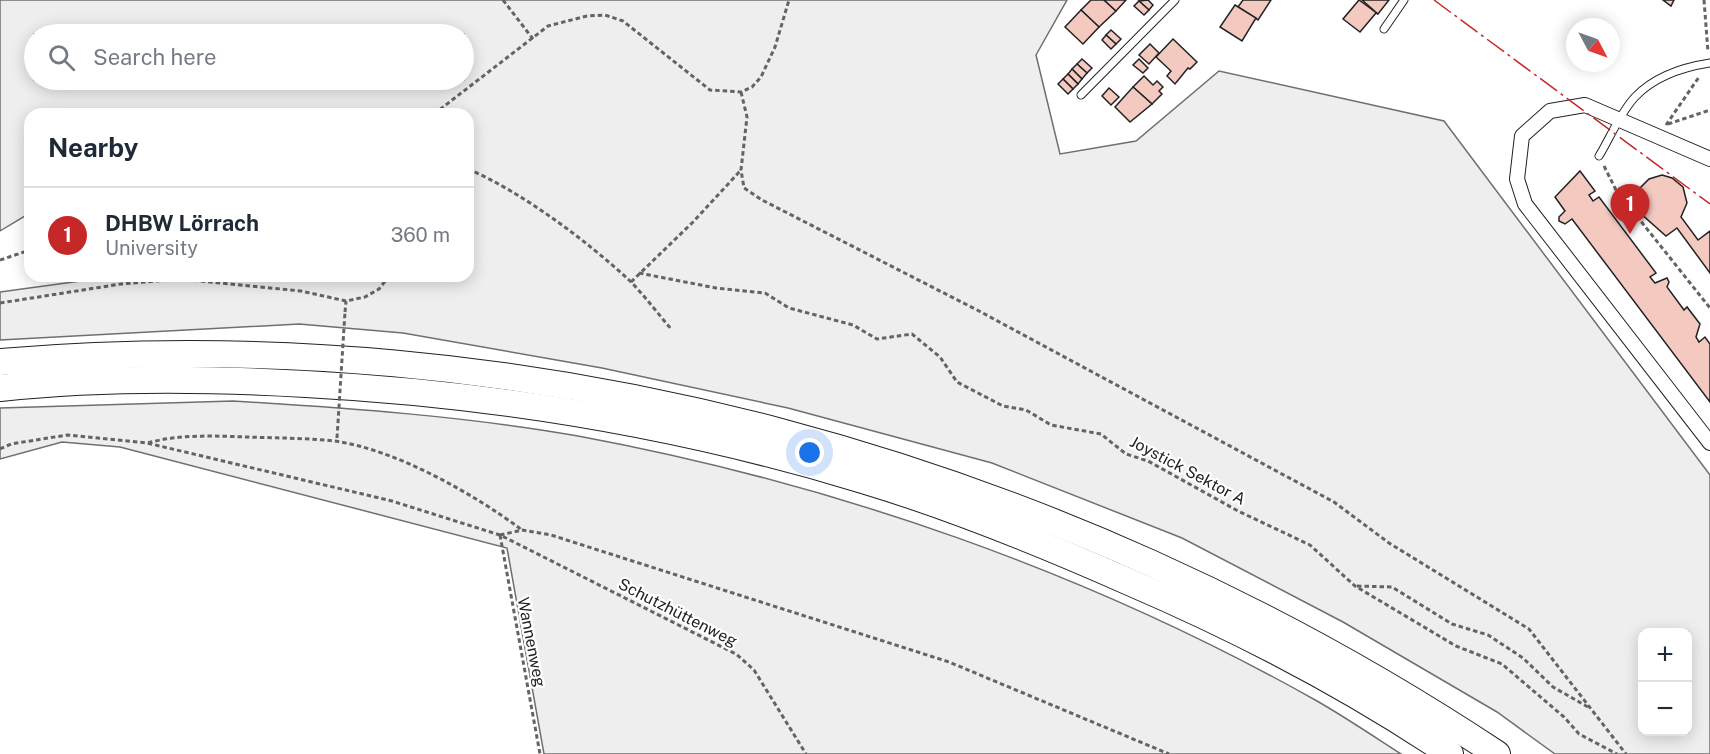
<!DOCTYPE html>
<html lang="en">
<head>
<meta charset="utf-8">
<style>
	:root { --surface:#fff; --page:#f6f6f7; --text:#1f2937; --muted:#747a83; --line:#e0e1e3; --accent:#c62828 }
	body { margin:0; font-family:"Public Sans",sans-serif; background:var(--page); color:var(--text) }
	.controls { position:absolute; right:18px; bottom:18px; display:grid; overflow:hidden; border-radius:12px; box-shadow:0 3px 15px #0003 }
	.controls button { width:54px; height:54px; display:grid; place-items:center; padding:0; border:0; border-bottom:2px solid var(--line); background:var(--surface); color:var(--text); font:30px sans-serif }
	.compass { position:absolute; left:1566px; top:18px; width:54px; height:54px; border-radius:50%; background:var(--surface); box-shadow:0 3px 15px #0003; rotate:131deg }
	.you { position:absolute; left:810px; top:453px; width:21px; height:21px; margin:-15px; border:4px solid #fff; border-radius:50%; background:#1a73e8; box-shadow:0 0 0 9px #1a73e833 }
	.badge { display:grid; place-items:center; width:39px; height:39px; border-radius:50%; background:var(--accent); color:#fff; font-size:20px; font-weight:700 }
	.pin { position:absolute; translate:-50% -50px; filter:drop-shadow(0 2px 3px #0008) }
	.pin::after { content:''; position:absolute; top:32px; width:21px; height:18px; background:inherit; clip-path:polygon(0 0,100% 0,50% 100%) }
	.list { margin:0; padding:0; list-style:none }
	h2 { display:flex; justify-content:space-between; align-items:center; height:78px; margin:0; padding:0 24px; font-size:26px }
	h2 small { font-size:20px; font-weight:400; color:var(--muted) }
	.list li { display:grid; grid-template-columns:39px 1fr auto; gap:18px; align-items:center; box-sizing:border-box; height:96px; padding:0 24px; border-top:2px solid var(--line) }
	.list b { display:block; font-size:22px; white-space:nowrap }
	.list p { margin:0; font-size:20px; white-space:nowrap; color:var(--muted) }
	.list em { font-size:20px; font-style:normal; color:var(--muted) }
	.icon { flex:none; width:33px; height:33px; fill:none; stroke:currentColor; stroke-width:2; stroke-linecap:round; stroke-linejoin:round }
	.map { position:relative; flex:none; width:1710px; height:754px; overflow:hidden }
	.search { position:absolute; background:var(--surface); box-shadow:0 3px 15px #0003; left:24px; top:24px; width:450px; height:66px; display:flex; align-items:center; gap:15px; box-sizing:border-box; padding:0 21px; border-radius:33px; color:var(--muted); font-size:22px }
	.panel { position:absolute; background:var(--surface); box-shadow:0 3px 15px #0003; left:24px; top:108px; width:450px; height:174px; border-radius:18px }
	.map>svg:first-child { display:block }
	.green { fill:#eee; stroke:#6f6f6f; stroke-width:1.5; fill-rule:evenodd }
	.building { fill:#f3c9c0; stroke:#222; stroke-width:1.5 }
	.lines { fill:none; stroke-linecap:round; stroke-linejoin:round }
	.service-casing { stroke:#222; stroke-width:9 }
	.minor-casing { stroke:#222; stroke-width:16 }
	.motorway-casing { stroke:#222; stroke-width:28 }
	.path { stroke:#646464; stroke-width:3; stroke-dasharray:4.5 3; stroke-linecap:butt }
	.service { stroke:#fff; stroke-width:7 }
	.minor { stroke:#fff; stroke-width:14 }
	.motorway { stroke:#fff; stroke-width:26 }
	.path-bridge { stroke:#646464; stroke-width:3; stroke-dasharray:4.5 3; stroke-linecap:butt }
	.power { stroke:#c62828; stroke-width:1.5; stroke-dasharray:21 4.5 3 4.5; stroke-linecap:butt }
	.labels { text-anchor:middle; stroke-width:4.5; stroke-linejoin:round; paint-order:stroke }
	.street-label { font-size:16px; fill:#222; stroke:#fff }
</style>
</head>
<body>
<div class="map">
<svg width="1710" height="754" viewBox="0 0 1710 754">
	<rect width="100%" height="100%" fill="#fff"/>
	<g class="green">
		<path d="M0,0H1067L1036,55L1060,154L1136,141L1219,71L1444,121L1710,475V754H1555L1497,712L1343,622L1182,538L992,463L788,408L602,368L403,333L299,324L0,340V292L117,276H468V114H30V213L0,231ZM34,34H464V80H34ZM1688,632V732H1642V632Z"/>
		<path d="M233,401C348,408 464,416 578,436C836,484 1088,572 1317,701C1345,717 1373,736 1401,754H544L507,548L120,447L62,442L0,459V408Z"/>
	</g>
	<g class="building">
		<path d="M1091,0H1104L1116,11L1099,27L1081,10Z"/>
		<path d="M1104,0H1126L1116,11Z"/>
		<path d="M1148,0L1153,5L1149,10L1139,1Z"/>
		<path d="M1243,0H1271L1258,20L1238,7Z"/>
		<path d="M1359,0L1378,14L1376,13L1360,32L1343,19Z"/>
		<path d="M1362,0H1389L1378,14Z"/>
		<path d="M1663,0H1674L1671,6Z"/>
		<path d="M1139,1L1149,10L1144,15L1134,6Z"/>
		<path d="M1235,5L1256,18L1242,41L1220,27Z"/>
		<path d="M1081,10L1099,27L1083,44L1065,27Z"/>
		<path d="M1111,30L1121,39L1116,44L1106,35Z"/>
		<path d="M1106,35L1116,44L1111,49L1102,40Z"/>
		<path d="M1173,39L1197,62L1190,69L1188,68L1175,84L1167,76L1171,71L1156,57Z"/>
		<path d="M1150,44L1159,53L1149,64L1139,55Z"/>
		<path d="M1082,59L1092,68L1087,73L1077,64Z"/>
		<path d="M1139,59L1148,68L1143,73L1133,65Z"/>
		<path d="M1077,64L1087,73L1082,79L1072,69Z"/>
		<path d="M1072,69L1082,79L1078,84L1068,74Z"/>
		<path d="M1068,74L1078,84L1073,89L1063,79Z"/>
		<path d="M1144,76L1153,85L1157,81L1163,87L1159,91L1162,94L1152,104L1133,87Z"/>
		<path d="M1063,79L1073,89L1068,94L1058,84Z"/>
		<path d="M1133,87L1152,104L1130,122L1115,107Z"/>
		<path d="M1109,88L1119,97L1111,105L1102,96Z"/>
		<path d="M1580,171L1595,191L1589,195L1593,201L1599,197L1656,273L1650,277L1655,283L1667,278L1669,282L1667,287L1684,310L1687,307L1700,324L1696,337L1699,342L1705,337L1710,344V402L1572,219L1565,224L1559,221V217L1565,211L1555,197Z"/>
		<path d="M1662,175L1672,178L1683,187L1687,203L1681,217L1698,240L1710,231V273L1677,228L1666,236L1639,212L1637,200L1640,188L1649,179Z"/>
	</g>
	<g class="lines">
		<g class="service-casing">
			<g id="service">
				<path d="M1384,29L1404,0"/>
				<path d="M1081,95L1175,0"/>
				<path d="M1599,156C1610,138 1620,113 1635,97C1654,77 1684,67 1710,63"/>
			</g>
		</g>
		<g class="minor-casing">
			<path id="minor" d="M1710,159L1585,105L1550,111L1522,136L1517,179L1525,204L1710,443"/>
		</g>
		<g class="motorway-casing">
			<g id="motorway">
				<path d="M0,362C526,317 1058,463 1497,754"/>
				<path d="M0,388C101,377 204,378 306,384C494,394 682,425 863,480C953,507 1041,543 1127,581C1239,629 1349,686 1450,754"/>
			</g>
		</g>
		<g class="path">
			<path d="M503,0L533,39"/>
			<path d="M1704,0L1708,52"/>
			<path d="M741,92L747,117L741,170L744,188L762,200L979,311L1334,502L1389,543L1529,629L1626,754"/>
			<path d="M434,114L548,26L587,16L605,15L623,21L710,90L741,92L752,87L761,77L775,47L789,0"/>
			<path d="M1668,124L1710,110"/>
			<path d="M1666,125L1699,77"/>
			<path d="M1604,166L1616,190L1710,308"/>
			<path d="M468,169C522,192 587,241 630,281C645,296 658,314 672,330"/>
			<path d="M0,260L30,250"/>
			<path d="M639,273L716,288L765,293L789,308L853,325L877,339L912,334L940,357L957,382L1003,406L1026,410L1051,425L1101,434L1126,454L1148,461L1238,511L1310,545L1355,586L1456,646L1502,664L1564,717L1579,734L1617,754"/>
			<path d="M631,282L693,222L741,170"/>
			<path d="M0,303L121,284L181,279L301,291L346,301L365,297L379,289L389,276"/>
			<path d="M345,312L346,301"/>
			<path d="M148,443C179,434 215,436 247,437C276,438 306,438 334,441C395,449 474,494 522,530"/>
			<path d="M0,449L11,444L67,435L147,443L392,501L500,535L736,654L754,670L806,754"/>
			<path d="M500,535L522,530L551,535L949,662L1169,754"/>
			<path d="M500,535L540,754"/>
			<path d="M1357,586L1392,587L1452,624L1488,635L1523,658L1553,687L1588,707"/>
		</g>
		<use href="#service" class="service"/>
		<use href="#minor" class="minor"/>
		<use href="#motorway" class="motorway"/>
		<path class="path-bridge" d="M337,438L345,312"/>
		<path class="power" d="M1434,0L1710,204"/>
	</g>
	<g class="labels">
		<g class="street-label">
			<text transform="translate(1188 470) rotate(28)" y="6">Joystick Sektor A</text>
			<text transform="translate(678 612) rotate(27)" y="6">Schutzhüttenweg</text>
			<text transform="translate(532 642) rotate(79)" y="6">Wannenweg</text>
		</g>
	</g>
</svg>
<div class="controls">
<button>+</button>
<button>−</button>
</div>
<svg class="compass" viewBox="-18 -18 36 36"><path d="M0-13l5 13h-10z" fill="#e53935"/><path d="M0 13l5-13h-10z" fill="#747a83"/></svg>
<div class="you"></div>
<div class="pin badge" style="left:1630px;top:234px">1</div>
<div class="search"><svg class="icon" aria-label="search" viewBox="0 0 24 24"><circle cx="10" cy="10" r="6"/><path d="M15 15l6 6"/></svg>Search here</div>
<section class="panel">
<h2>Nearby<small></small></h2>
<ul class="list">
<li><span class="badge">1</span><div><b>DHBW Lörrach</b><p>University</p></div><em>360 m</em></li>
</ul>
</section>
</div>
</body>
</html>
